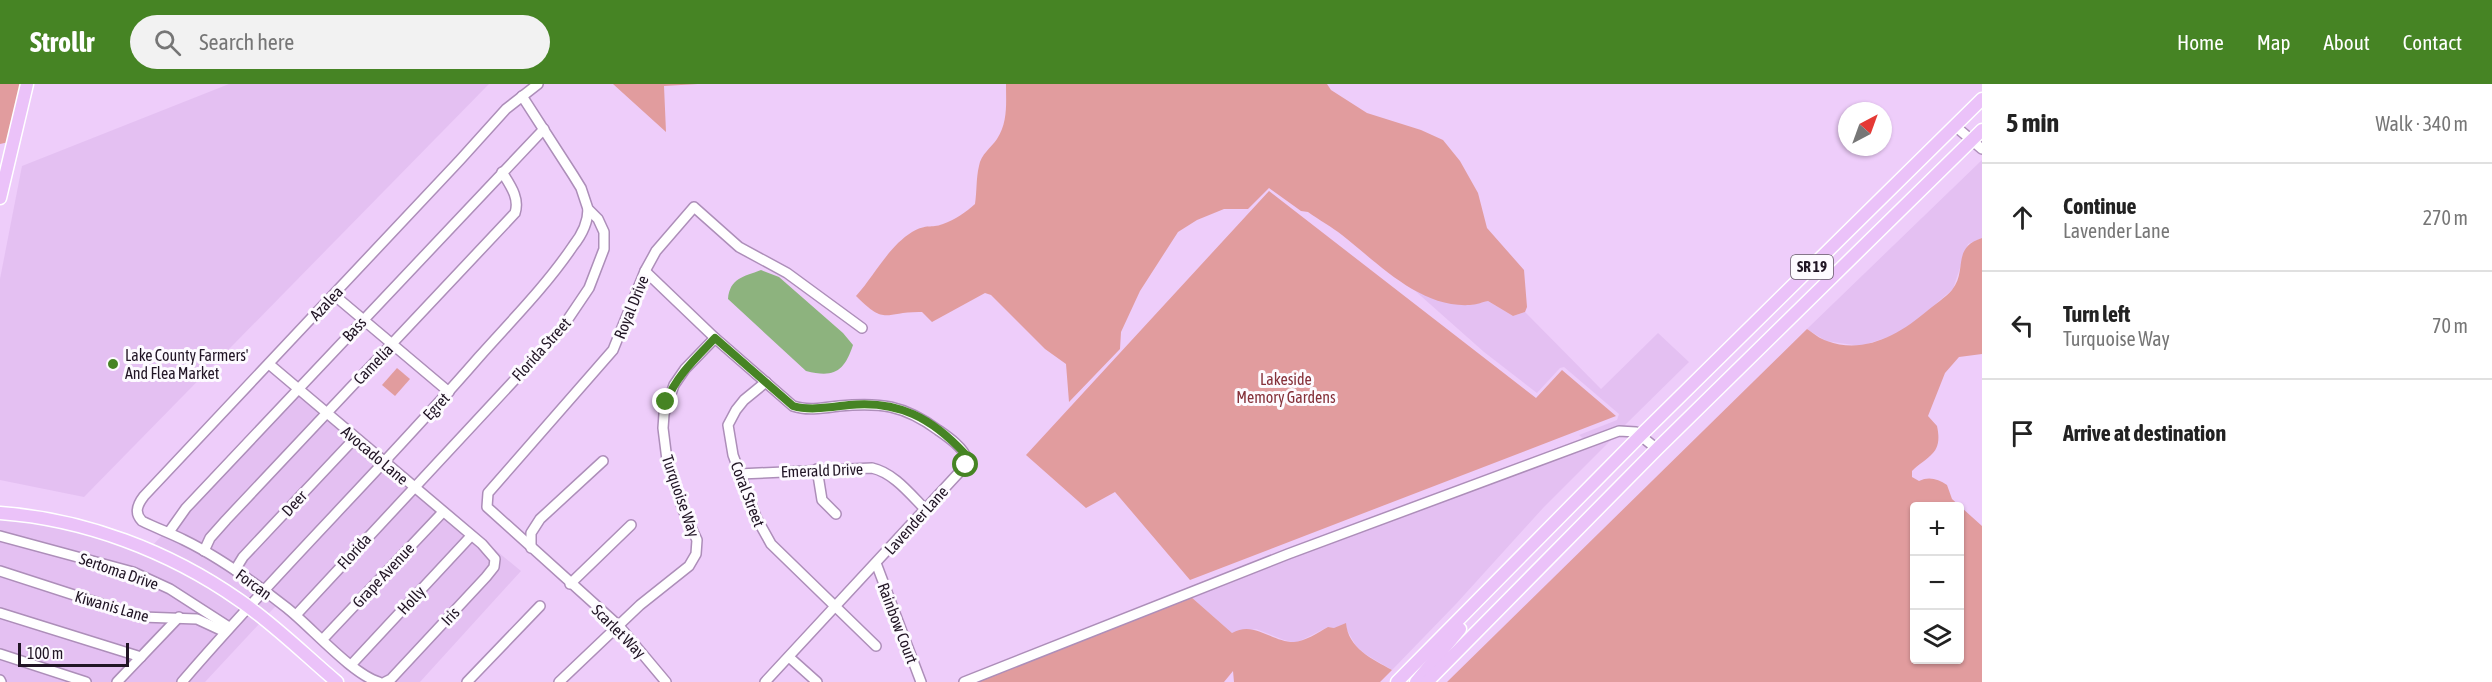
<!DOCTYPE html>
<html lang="en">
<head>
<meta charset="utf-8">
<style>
	:root { --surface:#fff; --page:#f2f2f2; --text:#222; --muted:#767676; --line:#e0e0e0; --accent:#468424 }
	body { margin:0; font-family:"Asap Condensed",sans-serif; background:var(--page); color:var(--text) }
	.controls { position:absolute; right:18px; bottom:18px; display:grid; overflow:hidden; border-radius:6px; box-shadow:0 2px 4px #0004 }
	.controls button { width:54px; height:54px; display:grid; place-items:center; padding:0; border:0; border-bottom:2px solid var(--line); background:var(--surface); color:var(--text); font:30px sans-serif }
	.compass { position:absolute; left:1838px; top:18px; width:54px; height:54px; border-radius:50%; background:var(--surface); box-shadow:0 2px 4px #0004; rotate:41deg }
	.scale { position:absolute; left:18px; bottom:15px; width:111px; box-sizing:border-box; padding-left:6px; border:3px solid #211525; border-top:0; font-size:16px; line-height:21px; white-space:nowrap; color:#211525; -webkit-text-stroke:4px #fdfaff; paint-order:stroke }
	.stop { position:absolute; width:18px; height:18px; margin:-14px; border:4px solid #468424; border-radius:50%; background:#fff }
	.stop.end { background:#468424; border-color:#fff; box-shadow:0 2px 6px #0008 }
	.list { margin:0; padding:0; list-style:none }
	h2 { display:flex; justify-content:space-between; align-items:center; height:78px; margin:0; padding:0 24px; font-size:26px }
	h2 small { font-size:20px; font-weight:400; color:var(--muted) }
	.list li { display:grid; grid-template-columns:39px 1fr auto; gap:18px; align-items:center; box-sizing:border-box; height:108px; padding:0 24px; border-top:2px solid var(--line) }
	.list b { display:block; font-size:22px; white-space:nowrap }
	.list p { margin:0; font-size:20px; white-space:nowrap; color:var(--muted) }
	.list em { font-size:20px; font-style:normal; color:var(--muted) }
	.icon { flex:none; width:33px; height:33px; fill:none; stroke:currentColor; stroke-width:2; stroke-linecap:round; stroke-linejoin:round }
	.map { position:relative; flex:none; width:1982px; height:598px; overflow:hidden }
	header { display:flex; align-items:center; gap:36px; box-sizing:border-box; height:84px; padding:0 30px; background:var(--accent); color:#fff }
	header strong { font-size:28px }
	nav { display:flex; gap:33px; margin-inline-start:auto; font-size:21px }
	.search { width:420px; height:54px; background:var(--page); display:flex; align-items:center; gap:15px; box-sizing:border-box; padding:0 21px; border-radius:33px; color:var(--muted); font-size:22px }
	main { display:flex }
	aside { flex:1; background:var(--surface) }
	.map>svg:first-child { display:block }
	.built { fill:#e4c0f2 }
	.green { fill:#e19c9e; fill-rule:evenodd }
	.water { fill:#8db37e }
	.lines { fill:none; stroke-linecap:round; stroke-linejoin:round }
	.minor-casing { stroke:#ad8eb9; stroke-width:12 }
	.major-casing { stroke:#fff; stroke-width:15 }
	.minor { stroke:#fff; stroke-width:9 }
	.major { stroke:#ebc2f9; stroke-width:12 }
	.route { stroke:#468424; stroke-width:8 }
	.poi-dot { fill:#468424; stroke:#fdfaff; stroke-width:2 }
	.labels { text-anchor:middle; stroke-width:6; stroke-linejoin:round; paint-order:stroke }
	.shield { fill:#fdfaff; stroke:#635a66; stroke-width:1.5 }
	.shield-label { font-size:15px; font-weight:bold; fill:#211525 }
	.street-label { font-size:16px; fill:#211525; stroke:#fdfaff }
	.poi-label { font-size:16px; fill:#211525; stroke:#fdfaff; text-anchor:start }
	.park-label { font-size:16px; fill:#85313a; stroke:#fdfaff }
</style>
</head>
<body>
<header>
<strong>Strollr</strong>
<div class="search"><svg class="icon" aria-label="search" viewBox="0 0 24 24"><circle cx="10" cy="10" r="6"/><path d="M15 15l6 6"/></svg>Search here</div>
<nav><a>Home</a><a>Map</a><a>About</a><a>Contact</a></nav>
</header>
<main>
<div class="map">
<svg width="1982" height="598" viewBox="0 0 1982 598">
	<rect width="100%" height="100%" fill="#eecdfa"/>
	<g class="built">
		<path d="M229,0H489L84,413L0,396V195L22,82Z"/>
		<path d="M1982,76V154L1968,160L1953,205L1910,242L1897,250L1861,262L1826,257L1807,245Z"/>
		<path d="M1413,205L1441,217L1471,221L1488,217L1513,232L1525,228L1601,305L1658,249L1689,278L1624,342L1584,355L1579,351L1617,336L1619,330L1564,283L1560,284L1537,309L1484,268Z"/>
		<path d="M300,304L521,487L420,598H363L276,522L266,532L152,462Z"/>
		<path d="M1614,353L1543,424L1456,520L1392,586L1365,570L1356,562L1347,546L1328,543L1296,559L1284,556L1256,545L1232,549L1190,512Z"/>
		<path d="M0,433L21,435L96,452L165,478L210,503L261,538L205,598H0Z"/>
	</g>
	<g class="green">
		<path d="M0,0H23L9,58L0,60Z"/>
		<path d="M613,0H698L664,2L666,48Z"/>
		<path d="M1006,0H1327L1331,6L1367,29L1421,46L1443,56L1460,77L1478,109L1487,144L1524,186L1527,223L1525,228L1513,232L1488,217C1482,218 1476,221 1470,221C1420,224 1379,180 1342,151C1332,143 1319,136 1308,128L1301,127L1269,104L1248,125H1224L1197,136L1178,148L1140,207L1121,248L1120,265L1069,318L1066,280L1045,265L991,211L985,209L932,238L922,228C884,227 887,243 856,212C875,191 888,163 912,148C928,139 930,145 943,140C955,136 966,128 975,120C977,107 976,94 979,82C981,70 991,64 997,55C1008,38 1006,20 1006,0Z"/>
		<path d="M1269,107L1536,314L1562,286L1616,332L1190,496L1115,408L1086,424L1026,371Z"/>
		<path d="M1982,154V270L1959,273L1945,289L1928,332L1937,342C1943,370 1929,371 1912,387V393L1919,397C1929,392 1938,395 1947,401L1952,415L1982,442V598H1447L1807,245C1813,249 1820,255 1827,257C1864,271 1900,250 1927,227C1935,220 1945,214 1952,206C1968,186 1951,164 1982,154ZM1914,422H1960V576H1914Z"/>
		<path d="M397,284L410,295L395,312L382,301Z"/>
		<path d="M1190,512L1232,549C1254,536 1271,558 1294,558C1304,558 1319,548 1328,543L1334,544L1346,539C1348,564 1372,575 1392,586L1380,598H1234L1233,587L1224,598H974Z"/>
	</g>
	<path class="water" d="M761,186L779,193L843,249L853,261C844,288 834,294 806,287L728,215C730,194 743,193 761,186Z"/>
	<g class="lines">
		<g class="minor-casing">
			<g id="minor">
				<path d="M1955,42L1982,65"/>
				<path d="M645,187L715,254L793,322C807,327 824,324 839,322C880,318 904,321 938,346C948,353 963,363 967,375L966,381L765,598"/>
				<path d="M334,211L449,308"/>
				<path d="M269,280L482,460L495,475L494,483L486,493L391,595L385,598"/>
				<path d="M766,298L744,316L736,326L728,341L733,371L756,433L771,460L876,562"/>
				<path d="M817,385L822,416L836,430"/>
				<path d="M739,390L872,384C894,389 910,410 926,426"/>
				<path d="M169,448L186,424L544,45"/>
				<path d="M0,452L133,488L170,505L229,543"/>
				<path d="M531,464V449L540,435L603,377"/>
				<path d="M204,467L210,454L226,436L515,129C520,114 510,101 502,88"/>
				<path d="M876,479L921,598"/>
				<path d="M235,486L243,473L355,354"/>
				<path d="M0,487L142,533L197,535L225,548"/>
				<path d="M570,500L631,441"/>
				<path d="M0,529L141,573"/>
				<path d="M296,531L560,247L589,204L604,165V148L598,135L588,125L581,104L573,91L522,12"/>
				<path d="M323,555L443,428"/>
				<path d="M0,570L86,598"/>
				<path d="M789,573L817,598"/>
				<path d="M351,581L471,452"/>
				<path d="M0,596L1,598"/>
				<path d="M117,598L179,533"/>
				<path d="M182,598C277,487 383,384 479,273C511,237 546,202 573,162C581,152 588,138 588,125"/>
				<path d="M379,598C353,591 311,543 287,524C255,499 221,474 184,456C170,449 156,444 142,437C134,429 137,421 144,412L460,76L506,25L538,0"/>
				<path d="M467,598L540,522"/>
				<path d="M559,598L640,521L689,482L696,470L697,456L683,426L667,376L663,344L664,330L674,301L685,285L715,254"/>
				<path d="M666,598L619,542L487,423L488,409L613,266L645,187L656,167L694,123L739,163L787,189L862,244"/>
				<path d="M964,598L1288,470L1619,347L1636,348L1657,365"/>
			</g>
		</g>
		<g class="major-casing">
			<g id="major">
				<path d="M0,114L27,0"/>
				<path d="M0,429C84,435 169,467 239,516C274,540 305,571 337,598"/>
				<path d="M1397,598L1641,351L1982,15"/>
				<path d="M1416,598L1460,545"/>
				<path d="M1427,598L1657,365L1982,46"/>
			</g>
		</g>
		<use href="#minor" class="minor"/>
		<use href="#major" class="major"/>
	</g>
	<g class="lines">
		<path class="route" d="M666,318C676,292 696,274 715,254L793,322C810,327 831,323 849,321C898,316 932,334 965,370L966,381"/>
	</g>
	<circle class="poi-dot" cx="113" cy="280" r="6"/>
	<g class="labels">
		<rect class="shield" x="1791" y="171" width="42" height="24" rx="4.5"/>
		<g class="shield-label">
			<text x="1812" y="188">SR 19</text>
		</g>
		<g class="street-label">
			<text transform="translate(326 219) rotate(-47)" y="6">Azalea</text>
			<text transform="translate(631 223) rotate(-68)" y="6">Royal Drive</text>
			<text transform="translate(354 245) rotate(-47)" y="6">Bass</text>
			<text transform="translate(541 265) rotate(-48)" y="6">Florida Street</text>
			<text transform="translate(373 280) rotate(-46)" y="6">Camelia</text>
			<text transform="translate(436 322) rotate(-47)" y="6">Egret</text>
			<text transform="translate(375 371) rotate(40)" y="6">Avocado Lane</text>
			<text transform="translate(822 386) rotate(-2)" y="6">Emerald Drive</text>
			<text transform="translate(748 410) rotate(69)" y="6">Coral Street</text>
			<text transform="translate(681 412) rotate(71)" y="6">Turquoise Way</text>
			<text transform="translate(294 419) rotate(-47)" y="6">Deer</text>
			<text transform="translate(916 436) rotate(-48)" y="6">Lavender Lane</text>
			<text transform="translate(354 467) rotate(-48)" y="6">Florida</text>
			<text transform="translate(119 487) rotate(19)" y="6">Sertoma Drive</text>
			<text transform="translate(383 491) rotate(-47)" y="6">Grape Avenue</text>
			<text transform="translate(254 500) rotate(36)" y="6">Forcan</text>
			<text transform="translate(411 516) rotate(-47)" y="6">Holly</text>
			<text transform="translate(112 522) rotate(16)" y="6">Kiwanis Lane</text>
			<text transform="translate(450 532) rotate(-47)" y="6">Iris</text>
			<text transform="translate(898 539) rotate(69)" y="6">Rainbow Court</text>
			<text transform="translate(619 547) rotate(45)" y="6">Scarlet Way</text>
		</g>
		<g class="poi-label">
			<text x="125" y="277">Lake County Farmers'<tspan x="125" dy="18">And Flea Market</tspan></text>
		</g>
		<g class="park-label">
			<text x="1286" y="301">Lakeside<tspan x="1286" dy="18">Memory Gardens</tspan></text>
		</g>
	</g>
</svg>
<div class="controls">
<button>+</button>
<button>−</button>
<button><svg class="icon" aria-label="layers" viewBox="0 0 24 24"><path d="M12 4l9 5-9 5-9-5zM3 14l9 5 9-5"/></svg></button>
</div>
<svg class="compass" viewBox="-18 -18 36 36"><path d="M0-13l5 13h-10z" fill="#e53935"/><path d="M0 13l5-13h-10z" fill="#767676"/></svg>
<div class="scale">100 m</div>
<div class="stop" style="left:966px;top:381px"></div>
<div class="stop end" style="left:666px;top:318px"></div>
</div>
<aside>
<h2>5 min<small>Walk · 340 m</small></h2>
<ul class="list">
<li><svg class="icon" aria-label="ahead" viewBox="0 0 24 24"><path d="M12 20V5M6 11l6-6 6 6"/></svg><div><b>Continue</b><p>Lavender Lane</p></div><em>270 m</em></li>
<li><svg class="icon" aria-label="left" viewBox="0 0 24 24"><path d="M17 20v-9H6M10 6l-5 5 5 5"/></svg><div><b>Turn left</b><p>Turquoise Way</p></div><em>70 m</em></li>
<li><svg class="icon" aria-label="arrive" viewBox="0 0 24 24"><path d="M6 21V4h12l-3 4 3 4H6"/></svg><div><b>Arrive at destination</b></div></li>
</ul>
</aside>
</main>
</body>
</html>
